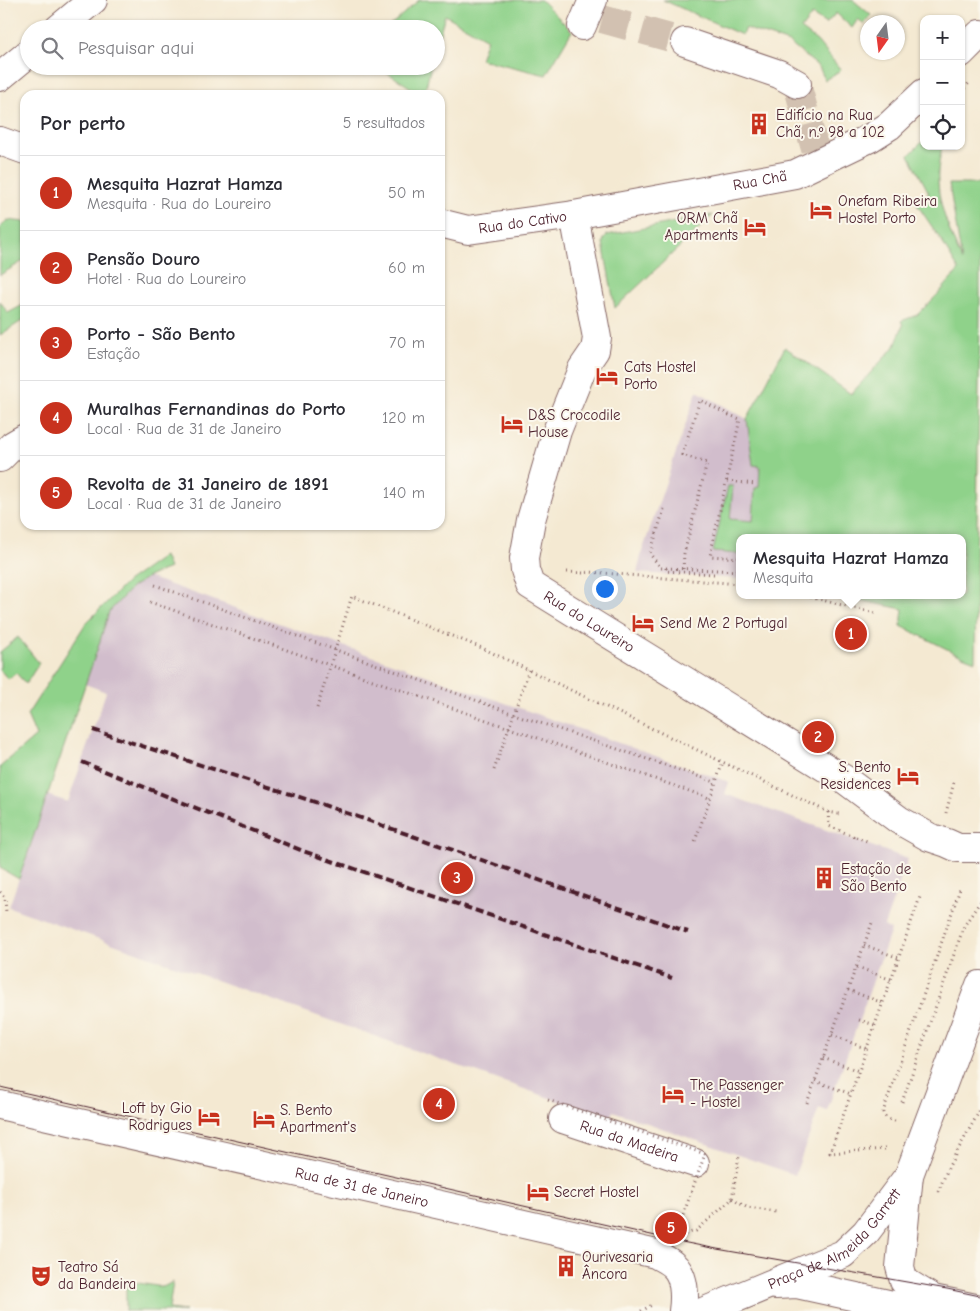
<!DOCTYPE html>
<html lang="pt">
<head>
<meta charset="utf-8">
<style>
	:root { --surface:#fff; --page:#f2f2f3; --text:#2b2b33; --muted:#7c7c81; --line:#e1e1e2; --accent:#c8321e }
	body { margin:0; font-family:"Comic Neue",sans-serif; background:var(--page); color:var(--text) }
	.controls { position:absolute; right:15px; top:15px; display:grid; overflow:hidden; border-radius:10px; box-shadow:0 1px 4px #0004 }
	.controls button { width:45px; height:45px; display:grid; place-items:center; padding:0; border:0; border-bottom:1px solid var(--line); background:var(--surface); color:var(--text); font:25px sans-serif }
	.compass { position:absolute; left:860px; top:15px; width:45px; height:45px; border-radius:50%; background:var(--surface); box-shadow:0 1px 4px #0004; rotate:194deg }
	.you { position:absolute; left:604px; top:588px; width:18px; height:18px; margin:-12px; border:4px solid #fff; border-radius:50%; background:#1a73e8; box-shadow:0 0 0 8px #1a73e833 }
	.badge { display:grid; place-items:center; width:32px; height:32px; border-radius:50%; background:var(--accent); color:#fff; font-size:16px; font-weight:700 }
	.pin { position:absolute; translate:-50% -50%; border:2px solid #fff; box-shadow:0 1px 5px #0006 }
	.popup { position:absolute; left:736px; top:534px; width:230px; height:65px; box-sizing:border-box; display:grid; place-content:center; border-radius:10px; background:var(--surface); filter:drop-shadow(0 1px 4px #0005); font-size:16px; white-space:nowrap; color:var(--muted) }
	.popup b { font-size:19px; color:var(--text) }
	.popup::after { content:''; position:absolute; left:50%; top:100%; margin-left:-10px; border:10px solid transparent; border-top-color:var(--surface) }
	.list { margin:0; padding:0; list-style:none }
	h2 { display:flex; justify-content:space-between; align-items:center; height:65px; margin:0; padding:0 20px; font-size:21px }
	h2 small { font-size:16px; font-weight:400; color:var(--muted) }
	.list li { display:grid; grid-template-columns:32px 1fr auto; gap:15px; align-items:center; box-sizing:border-box; height:75px; padding:0 20px; border-top:1px solid var(--line) }
	.list b { display:block; font-size:19px; white-space:nowrap }
	.list p { margin:0; font-size:16px; white-space:nowrap; color:var(--muted) }
	.list em { font-size:16px; font-style:normal; color:var(--muted) }
	.icon { flex:none; width:28px; height:28px; fill:none; stroke:currentColor; stroke-width:2; stroke-linecap:round; stroke-linejoin:round }
	.map { position:relative; flex:none; width:980px; height:1311px; overflow:hidden }
	.search { position:absolute; background:var(--surface); box-shadow:0 1px 4px #0004; left:20px; top:20px; width:425px; height:55px; display:flex; align-items:center; gap:12px; box-sizing:border-box; padding:0 18px; border-radius:28px; color:var(--muted); font-size:19px }
	.panel { position:absolute; background:var(--surface); box-shadow:0 1px 4px #0004; left:20px; top:90px; width:425px; height:440px; border-radius:15px }
	.map>svg:first-child { display:block }
	.industrial { fill:#d1bdcc }
	.green { fill:#8fd28a; stroke:#6c785a }
	.lines { fill:none; stroke-linecap:round; stroke-linejoin:round }
	.minor-tunnel { stroke:#d2c1b1; stroke-width:28; stroke-dasharray:28 14; stroke-linecap:butt }
	.minor-casing { stroke:#866665; stroke-width:30 }
	.major-casing { stroke:#866665; stroke-width:30 }
	.path { stroke:#866665; stroke-width:3; stroke-dasharray:1 4; stroke-linecap:butt }
	.minor { stroke:#fff; stroke-width:28 }
	.major { stroke:#fff; stroke-width:28 }
	.tram { stroke:#4a1f2b; stroke-width:1 }
	.rail { stroke:#4a1f2b; stroke-width:4; stroke-dasharray:8 4; stroke-linecap:butt }
	.path-bridge { stroke:#866665; stroke-width:3; stroke-dasharray:1 4; stroke-linecap:butt }
	.labels { text-anchor:middle; stroke-width:4; stroke-linejoin:round; paint-order:stroke }
	.poi-label { font-size:15px; fill:#4a1f2b; stroke:#fbf7ec; text-anchor:start }
	.street-label { font-size:15px; fill:#4a1f2b; stroke:#fbf7ec }
</style>
</head>
<body>
<div class="map">
<svg width="980" height="1311" viewBox="0 0 980 1311">
	<rect width="100%" height="100%" fill="#fbf7ec"/>
	<filter id="ink" filterUnits="userSpaceOnUse"><feTurbulence type="fractalNoise" baseFrequency=".02" numOctaves="2"/><feDisplacementMap in="SourceGraphic" scale="10" xChannelSelector="R" yChannelSelector="G"/><feConvolveMatrix kernelMatrix="1 2 1 2 8 2 1 2 1" color-interpolation-filters="sRGB"/></filter>
	<filter id="wash" filterUnits="userSpaceOnUse"><feTurbulence type="fractalNoise" baseFrequency=".0096" numOctaves="4" result="noise"/><feDisplacementMap in="SourceGraphic" scale="20" xChannelSelector="R" yChannelSelector="G"/><feGaussianBlur stdDeviation="1.12" result="paint"/><feColorMatrix in="noise" values="0 0 0 0 0 0 0 0 0 0 0 0 0 0 0 0 0 1.4 0 .05"/><feComposite in="paint" operator="in"/></filter>
	<g filter="url(#wash)">
		<rect width="100%" height="100%" fill="#f4e9d2"/>
		<g class="industrial">
			<path d="M697,391L747,419L753,465L760,466L757,538H740V579L637,573L642,552Z"/>
			<path d="M148,577L729,782L725,794L908,859L884,926L891,930L835,1088L827,1111L819,1108L795,1175L613,1111L609,1119L9,907L31,844L47,795L68,802L106,692L85,684L108,612L132,587Z"/>
		</g>
		<g class="green">
			<path d="M419,0H541L572,31L546,75L480,59L487,39L445,15L436,46V29H386Z"/>
			<path d="M663,0H853L871,15L864,24L858,19L852,28L836,13L826,24L812,15L801,29L817,41L841,70L825,80L819,67L789,43L745,28L742,35Z"/>
			<path d="M377,66H431L424,95H422Z"/>
			<path d="M924,140V146H942C940,158 937,170 938,182C939,209 952,236 962,261L949,184H980V314L975,661L955,653L901,626L903,609L834,595H962V538H740V554L713,552L728,486H733L730,519L753,521L755,488L759,487L760,466L753,465L747,419L785,347L851,394L895,346L903,325L901,321L917,315L938,294L959,270L939,237L916,203L929,193L909,155Z"/>
			<path d="M713,215L615,308L603,243L604,238L607,235Z"/>
			<path d="M7,220L25,222V260L0,275V228Z"/>
			<path d="M0,301L8,313L23,305L25,307V319L0,335Z"/>
			<path d="M164,556L169,568L148,577L132,587L109,612L98,647L19,879L0,868V767L36,736L27,715L86,623L127,582Z"/>
			<path d="M18,637L39,663L26,684L16,673L8,679L0,670V652Z"/>
			<path d="M126,1281L163,1287L173,1282L169,1309L185,1311H126Z"/>
		</g>
	</g>
	<g filter="url(#ink)">
		<g class="lines">
			<g class="minor-tunnel">
				<path d="M602,19L685,42"/>
				<path d="M797,84L815,149"/>
			</g>
			<g class="minor-casing">
				<g id="minor">
					<path d="M582,26L593,0"/>
					<path d="M58,29L93,0"/>
					<path d="M685,42L779,74L797,84"/>
					<path d="M961,53L980,34"/>
					<path d="M0,77L29,53"/>
					<path d="M0,141L25,150"/>
					<path id="s1" d="M574,215L597,338L595,350L582,369L557,431L531,520L524,558L525,570L530,585L844,779L899,820L929,837L947,843L958,848H980"/>
					<path id="s2" d="M440,223L468,230L574,215L795,174L870,138L889,126L924,93"/>
					<path d="M0,458L13,445L25,438"/>
					<path id="s3" d="M0,1105L656,1254C662,1258 669,1261 673,1265C685,1275 685,1297 683,1311"/>
					<path id="s4" d="M563,1119L695,1163"/>
				</g>
			</g>
			<g class="major-casing">
				<g id="major">
					<path d="M980,985L909,1175L900,1267L904,1281L933,1299L980,1309"/>
					<path d="M776,1285L797,1284L906,1308L933,1299"/>
					<path id="s5" d="M705,1311L843,1254L866,1232L909,1175"/>
				</g>
			</g>
			<g class="path">
				<path d="M961,92L971,81"/>
				<path d="M727,481L756,484"/>
				<path d="M664,509L650,554L661,568H666V571L714,574"/>
				<path d="M666,568L740,571"/>
				<path d="M683,569L684,554L707,463L682,455L700,400L729,415L740,419L710,556L740,558"/>
				<path d="M567,572L583,573L590,572L740,584"/>
				<path d="M155,585L514,714L715,782"/>
				<path d="M801,595L875,613"/>
				<path d="M150,602L709,798"/>
				<path d="M317,708L352,596L482,648L828,812L839,814"/>
				<path d="M494,770L529,670"/>
				<path d="M828,812L829,826L853,836L852,839"/>
				<path d="M946,813L954,782"/>
				<path d="M856,837L867,841"/>
				<path d="M695,841L723,762"/>
				<path d="M0,892L5,897L6,913"/>
				<path d="M864,945L899,958"/>
				<path d="M857,967L892,980"/>
				<path d="M848,990L883,1003"/>
				<path d="M859,1020L875,1025"/>
				<path d="M832,1035L867,1049"/>
				<path d="M823,1058L859,1071"/>
				<path d="M815,1081L851,1094"/>
				<path d="M902,1102L964,926L980,902"/>
				<path d="M807,1103L872,923"/>
				<path d="M895,1121C890,1120 884,1118 883,1112L960,889"/>
				<path d="M885,1149L830,1153L920,897"/>
				<path d="M938,1192L949,1166L980,1110"/>
				<path d="M732,1199L748,1208L777,1212"/>
				<path d="M681,1235L696,1231L732,1199L739,1156"/>
				<path d="M641,1311L654,1304"/>
			</g>
			<use href="#minor" class="minor"/>
			<use href="#major" class="major"/>
			<path class="tram" d="M0,1087L682,1242L717,1249L947,1289L980,1296"/>
			<g class="rail">
				<path d="M93,730L318,803L688,932"/>
				<path d="M82,762L303,851L672,978"/>
			</g>
			<path class="path-bridge" d="M548,1100L705,1154L676,1235L670,1234"/>
		</g>
	</g>
	<defs>
		<g id="building-bare" transform="scale(1.725)"><path d="M-4-6H4V6H1V3H-1V6H-4ZM-2.5-4.3h1.7v1.8h-1.7ZM.8-4.3h1.7v1.8H.8ZM-2.5-1h1.7V.8h-1.7ZM.8-1h1.7V.8H.8Z" fill="#c8321e" stroke="#fbf7ec" stroke-width="2.5" paint-order="stroke"/></g>
		<g id="hotel-bare" transform="scale(1.725)"><path d="M-6-4.5h1.5V1H6V5H4.5V3h-9V5H-6ZM-4 0a1.8 1.8 0 1 1 3.6 0ZM.5 0V-2.5h3Q6-2.5 6 0Z" fill="#c8321e" stroke="#fbf7ec" stroke-width="2.5" paint-order="stroke"/></g>
		<g id="theatre-bare" transform="scale(1.725)"><path d="M-5-5.5Q0-4 5-5.5V0Q5 5 0 6Q-5 5-5 0ZM-3.3-2.5H-1v1.5H-3.3ZM1-2.5H3.3v1.5H1ZM-2.8 1Q0 5.5 2.8 1Z" fill="#c8321e" stroke="#fbf7ec" stroke-width="2.5" paint-order="stroke"/></g>
	</defs>
	<g fill-rule="evenodd">
		<use href="#building-bare" x="759" y="124"/>
		<use href="#hotel-bare" x="821" y="210"/>
		<use href="#hotel-bare" x="755" y="227"/>
		<use href="#hotel-bare" x="607" y="376"/>
		<use href="#hotel-bare" x="512" y="424"/>
		<use href="#hotel-bare" x="643" y="623"/>
		<use href="#hotel-bare" x="908" y="776"/>
		<use href="#building-bare" x="824" y="878"/>
		<use href="#hotel-bare" x="673" y="1094"/>
		<use href="#hotel-bare" x="209" y="1117"/>
		<use href="#hotel-bare" x="264" y="1119"/>
		<use href="#hotel-bare" x="538" y="1192"/>
		<use href="#building-bare" x="566" y="1266"/>
		<use href="#theatre-bare" x="41" y="1276"/>
	</g>
	<g class="labels">
		<g class="poi-label">
			<text x="776" y="120">Edifício na Rua<tspan x="776" dy="17">Chã, n.º 98 a 102</tspan></text>
			<text x="838" y="206">Onefam Ribeira<tspan x="838" dy="17">Hostel Porto</tspan></text>
			<text x="738" y="223" text-anchor="end">ORM Chã<tspan x="738" dy="17">Apartments</tspan></text>
			<text x="624" y="372">Cats Hostel<tspan x="624" dy="17">Porto</tspan></text>
			<text x="528" y="420">D&amp;S Crocodile<tspan x="528" dy="17">House</tspan></text>
			<text x="660" y="628">Send Me 2 Portugal</text>
			<text x="891" y="772" text-anchor="end">S. Bento<tspan x="891" dy="17">Residences</tspan></text>
			<text x="841" y="874">Estação de<tspan x="841" dy="17">São Bento</tspan></text>
			<text x="690" y="1090">The Passenger<tspan x="690" dy="17">- Hostel</tspan></text>
			<text x="192" y="1113" text-anchor="end">Loft by Gio<tspan x="192" dy="17">Rodrigues</tspan></text>
			<text x="280" y="1115">S. Bento<tspan x="280" dy="17">Apartment's</tspan></text>
			<text x="554" y="1197">Secret Hostel</text>
			<text x="582" y="1262">Ourivesaria<tspan x="582" dy="17">Âncora</tspan></text>
			<text x="58" y="1272">Teatro Sá<tspan x="58" dy="17">da Bandeira</tspan></text>
		</g>
		<g class="street-label">
			<text dy="5" stroke="none"><textPath href="#s2" startOffset="325">Rua Chã</textPath></text>
			<text dy="5" stroke="none"><textPath href="#s2" startOffset="84">Rua do Cativo</textPath></text>
			<text dy="5" stroke="none"><textPath href="#s1" startOffset="456">Rua do Loureiro</textPath></text>
			<text dy="5" stroke="none"><textPath href="#s4" startOffset="70">Rua da Madeira</textPath></text>
			<text dy="5" stroke="none"><textPath href="#s3" startOffset="371">Rua de 31 de Janeiro</textPath></text>
			<text dy="5" stroke="none"><textPath href="#s5" startOffset="151">Praça de Almeida Garrett</textPath></text>
		</g>
	</g>
</svg>
<div class="controls">
<button>+</button>
<button>−</button>
<button><svg class="icon" aria-label="locate" viewBox="0 0 24 24"><circle cx="12" cy="12" r="6"/><path d="M12 2v4M12 18v4M2 12h4M18 12h4"/></svg></button>
</div>
<svg class="compass" viewBox="-18 -18 36 36"><path d="M0-13l5 13h-10z" fill="#e53935"/><path d="M0 13l5-13h-10z" fill="#7c7c81"/></svg>
<div class="you"></div>
<div class="pin badge" style="left:851px;top:634px">1</div>
<div class="popup"><b>Mesquita Hazrat Hamza</b>Mesquita</div>
<div class="pin badge" style="left:818px;top:737px">2</div>
<div class="pin badge" style="left:457px;top:878px">3</div>
<div class="pin badge" style="left:439px;top:1104px">4</div>
<div class="pin badge" style="left:671px;top:1228px">5</div>
<div class="search"><svg class="icon" aria-label="search" viewBox="0 0 24 24"><circle cx="10" cy="10" r="6"/><path d="M15 15l6 6"/></svg>Pesquisar aqui</div>
<section class="panel">
<h2>Por perto<small>5 resultados</small></h2>
<ul class="list">
<li><span class="badge">1</span><div><b>Mesquita Hazrat Hamza</b><p>Mesquita · Rua do Loureiro</p></div><em>50 m</em></li>
<li><span class="badge">2</span><div><b>Pensão Douro</b><p>Hotel · Rua do Loureiro</p></div><em>60 m</em></li>
<li><span class="badge">3</span><div><b>Porto - São Bento</b><p>Estação</p></div><em>70 m</em></li>
<li><span class="badge">4</span><div><b>Muralhas Fernandinas do Porto</b><p>Local · Rua de 31 de Janeiro</p></div><em>120 m</em></li>
<li><span class="badge">5</span><div><b>Revolta de 31 Janeiro de 1891</b><p>Local · Rua de 31 de Janeiro</p></div><em>140 m</em></li>
</ul>
</section>
</div>
</body>
</html>
